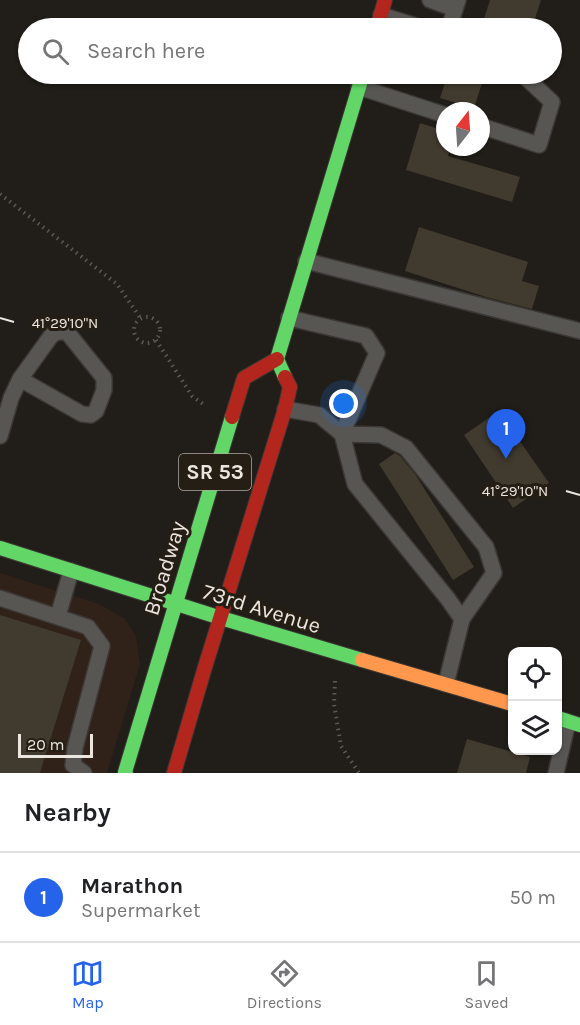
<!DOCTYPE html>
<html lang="en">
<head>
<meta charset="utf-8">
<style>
	:root { --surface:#fff; --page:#f2f2f2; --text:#202124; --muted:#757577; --line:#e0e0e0; --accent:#2563eb }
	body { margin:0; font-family:Karla,sans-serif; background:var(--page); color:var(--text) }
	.controls { position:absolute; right:18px; bottom:18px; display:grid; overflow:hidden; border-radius:12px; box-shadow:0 2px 4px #0004 }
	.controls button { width:54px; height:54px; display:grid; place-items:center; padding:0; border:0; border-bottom:2px solid var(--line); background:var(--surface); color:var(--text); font:30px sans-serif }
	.compass { position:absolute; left:436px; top:102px; width:54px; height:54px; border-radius:50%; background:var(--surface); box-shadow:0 2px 4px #0004; rotate:17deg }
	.scale { position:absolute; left:18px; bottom:15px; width:75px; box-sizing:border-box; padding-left:6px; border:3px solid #ebe6df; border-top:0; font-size:16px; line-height:21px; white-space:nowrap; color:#ebe6df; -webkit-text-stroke:4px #251e14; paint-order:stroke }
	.you { position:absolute; left:344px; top:404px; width:21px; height:21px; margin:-15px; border:4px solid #fff; border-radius:50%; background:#1a73e8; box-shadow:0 0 0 9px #1a73e833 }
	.badge { display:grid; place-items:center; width:39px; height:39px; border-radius:50%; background:var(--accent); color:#fff; font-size:20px; font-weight:700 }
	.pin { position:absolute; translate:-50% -50px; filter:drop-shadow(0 2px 3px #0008) }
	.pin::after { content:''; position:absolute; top:32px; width:21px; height:18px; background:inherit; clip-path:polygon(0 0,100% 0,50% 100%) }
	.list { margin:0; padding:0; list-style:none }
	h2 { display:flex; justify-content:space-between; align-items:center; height:78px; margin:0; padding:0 24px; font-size:26px }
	h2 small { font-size:20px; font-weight:400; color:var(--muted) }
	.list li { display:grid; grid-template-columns:39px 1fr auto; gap:18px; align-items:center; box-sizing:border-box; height:90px; padding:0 24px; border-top:2px solid var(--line) }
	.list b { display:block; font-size:22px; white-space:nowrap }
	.list p { margin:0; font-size:20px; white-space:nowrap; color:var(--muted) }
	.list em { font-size:20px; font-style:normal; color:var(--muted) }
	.icon { flex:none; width:33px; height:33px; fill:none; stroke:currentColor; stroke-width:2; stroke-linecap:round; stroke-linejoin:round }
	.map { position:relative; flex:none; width:580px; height:773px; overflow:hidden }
	.search { position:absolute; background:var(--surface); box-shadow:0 2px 4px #0004; left:18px; right:18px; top:18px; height:66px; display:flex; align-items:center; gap:15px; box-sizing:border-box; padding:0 21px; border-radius:33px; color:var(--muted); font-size:22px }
	.sheet { height:168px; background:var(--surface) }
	nav { display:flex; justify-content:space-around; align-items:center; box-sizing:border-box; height:84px; border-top:2px solid var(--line); background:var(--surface); font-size:16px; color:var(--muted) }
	nav a { display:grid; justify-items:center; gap:3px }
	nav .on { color:var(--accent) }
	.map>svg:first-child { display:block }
	.commercial { fill:#302218 }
	.building { fill:#413a2e }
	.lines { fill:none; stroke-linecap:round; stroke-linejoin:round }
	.lane-casing { stroke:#3b3734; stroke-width:18 }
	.fast-casing { stroke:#3b3734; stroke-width:16 }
	.slow-casing { stroke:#3b3734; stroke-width:16 }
	.jam-casing { stroke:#3b3734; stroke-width:16 }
	.path { stroke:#5c5955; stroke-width:4; stroke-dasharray:1.5 4.5; stroke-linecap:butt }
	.lane { stroke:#585652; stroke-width:15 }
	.fast { stroke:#63d668; stroke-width:14 }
	.slow { stroke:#ff974d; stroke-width:14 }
	.jam { stroke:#b3261e; stroke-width:14 }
	.ticks { fill:none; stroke:#ebe6df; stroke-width:2 }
	.labels { text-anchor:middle; stroke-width:6; stroke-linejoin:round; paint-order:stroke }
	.shield { fill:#251e14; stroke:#b0aaa2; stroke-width:1.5 }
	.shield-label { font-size:21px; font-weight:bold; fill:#ebe6df }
	.street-label { font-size:22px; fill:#ebe6df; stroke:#251e14 }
	.ticks-label { font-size:15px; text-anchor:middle; fill:#ebe6df; stroke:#251e14; stroke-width:6; stroke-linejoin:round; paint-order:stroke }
</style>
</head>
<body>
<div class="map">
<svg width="580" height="773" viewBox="0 0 580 773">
	<rect width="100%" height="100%" fill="#211d18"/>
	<path class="commercial" d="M0,573L99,604L125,619L136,636L140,664L107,773H0Z"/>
	<g class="building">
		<path d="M490,0H541L532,28H481Z"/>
		<path d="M448,74H485L474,108L440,98Z"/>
		<path d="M420,123L445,131V147H451L448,156L520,177L512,202L406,170Z"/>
		<path d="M419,227L528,262L522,281L539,286L532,309L486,297L405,271Z"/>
		<path d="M499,411L549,483L513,508L464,435Z"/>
		<path d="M395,453L400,456L415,474L474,567L453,580L379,464Z"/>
		<path d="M0,615L81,640L40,773H0Z"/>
		<path d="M467,739L530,757L526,773H457Z"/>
	</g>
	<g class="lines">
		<g class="lane-casing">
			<g id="lane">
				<path d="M430,0L455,9"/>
				<path d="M381,15L423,28"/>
				<path d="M449,28L458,0"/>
				<path d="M359,87L445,115"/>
				<path d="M481,126L539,145L552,102L522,74"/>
				<path d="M306,261L580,331"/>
				<path d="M289,318L366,336L377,353L342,434L381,435L406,448L486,547L494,573L462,619"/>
				<path d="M285,409L319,415L342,434L355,484L448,599L462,619L446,684"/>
				<path d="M0,436L11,398L20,379L51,336L57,332H67L104,378V390L96,411L91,415L82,414L20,379"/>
				<path d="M0,598L88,627L102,646L75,748L73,765L84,773"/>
				<path d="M58,616L71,571"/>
				<path d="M556,773L568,722"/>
			</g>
		</g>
		<g class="fast-casing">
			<g id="fast">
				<path d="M285,377L277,359L363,74"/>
				<path d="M0,548L221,618L362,660"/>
				<path d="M558,718L580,725"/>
				<path d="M126,773L125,772L232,417"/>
			</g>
		</g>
		<g class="slow-casing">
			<path id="slow" d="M362,660L512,704"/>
		</g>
		<g class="jam-casing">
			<g id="jam">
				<path d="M377,28L385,0"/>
				<path d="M232,417L244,378L277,359"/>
				<path d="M174,773L205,667L285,409L290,387L285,377"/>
			</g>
		</g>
		<g class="path">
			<path d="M0,194L117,284L141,319"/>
			<circle cx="147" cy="330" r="13"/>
			<path d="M156,340L192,396L206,406"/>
			<path d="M335,681L334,704L341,746L359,773"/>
		</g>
		<use href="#lane" class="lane"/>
		<use href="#fast" class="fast"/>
		<use href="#slow" class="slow"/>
		<use href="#jam" class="jam"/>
	</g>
	<path class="ticks" d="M0,318L14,322M566,491L580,495"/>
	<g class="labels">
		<rect class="shield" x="179" y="454" width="72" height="36" rx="4.5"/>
		<g class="shield-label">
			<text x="215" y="479">SR 53</text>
		</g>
		<g class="street-label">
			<text transform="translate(164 568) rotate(-73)" y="8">Broadway</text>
			<text transform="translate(262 608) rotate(17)" y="8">73rd Avenue</text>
		</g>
	</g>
	<g class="ticks-label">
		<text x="65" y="328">41°29'10"N</text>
		<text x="515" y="496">41°29'10"N</text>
	</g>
</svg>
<div class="controls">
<button><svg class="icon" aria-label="locate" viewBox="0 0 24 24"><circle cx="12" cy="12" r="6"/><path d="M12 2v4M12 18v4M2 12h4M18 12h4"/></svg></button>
<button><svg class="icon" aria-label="layers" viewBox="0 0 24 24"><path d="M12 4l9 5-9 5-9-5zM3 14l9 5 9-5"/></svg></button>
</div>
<svg class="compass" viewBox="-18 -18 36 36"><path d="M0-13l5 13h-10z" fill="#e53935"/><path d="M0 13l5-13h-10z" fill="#757577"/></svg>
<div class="scale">20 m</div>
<div class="you"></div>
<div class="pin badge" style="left:506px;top:459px">1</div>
<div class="search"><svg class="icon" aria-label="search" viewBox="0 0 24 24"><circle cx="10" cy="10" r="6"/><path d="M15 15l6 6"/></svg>Search here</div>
</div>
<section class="sheet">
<h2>Nearby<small></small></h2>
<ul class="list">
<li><span class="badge">1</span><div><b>Marathon</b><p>Supermarket</p></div><em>50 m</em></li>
</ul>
</section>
<nav>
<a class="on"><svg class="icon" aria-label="map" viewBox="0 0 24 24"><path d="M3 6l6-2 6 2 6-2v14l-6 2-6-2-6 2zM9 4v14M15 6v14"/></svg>Map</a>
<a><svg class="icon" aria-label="directions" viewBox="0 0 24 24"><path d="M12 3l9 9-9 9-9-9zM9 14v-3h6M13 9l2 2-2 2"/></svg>Directions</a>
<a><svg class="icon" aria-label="saved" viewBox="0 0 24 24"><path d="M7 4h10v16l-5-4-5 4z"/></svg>Saved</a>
</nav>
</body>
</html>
